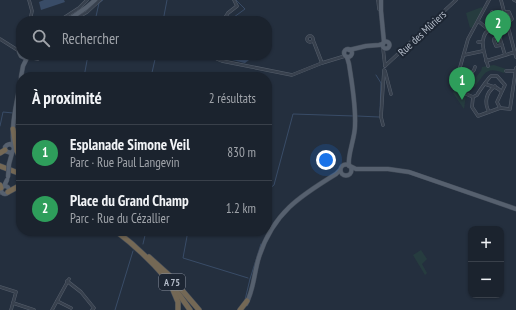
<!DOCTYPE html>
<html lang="fr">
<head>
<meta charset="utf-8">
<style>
	:root { --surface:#1b232e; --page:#242b36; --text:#f1f3f6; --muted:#a0a4aa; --line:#39404a; --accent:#db2777 }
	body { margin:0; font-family:"PT Sans Narrow",sans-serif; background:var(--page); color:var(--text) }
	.controls { position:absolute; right:12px; bottom:12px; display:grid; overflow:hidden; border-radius:8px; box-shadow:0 1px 3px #0004 }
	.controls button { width:36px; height:36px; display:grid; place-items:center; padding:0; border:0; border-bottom:1px solid var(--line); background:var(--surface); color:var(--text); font:20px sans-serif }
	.you { position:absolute; left:326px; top:160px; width:14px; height:14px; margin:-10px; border:3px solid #fff; border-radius:50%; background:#1a73e8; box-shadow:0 0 0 6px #1a73e833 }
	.badge { display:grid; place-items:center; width:26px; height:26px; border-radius:50%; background:var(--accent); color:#fff; font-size:13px; font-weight:700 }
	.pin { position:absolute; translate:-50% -33px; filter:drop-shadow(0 1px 2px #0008) }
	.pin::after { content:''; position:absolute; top:21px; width:14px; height:12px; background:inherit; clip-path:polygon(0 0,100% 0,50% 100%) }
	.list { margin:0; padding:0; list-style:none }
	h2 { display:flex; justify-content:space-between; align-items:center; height:52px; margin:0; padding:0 16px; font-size:17px }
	h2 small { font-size:13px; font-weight:400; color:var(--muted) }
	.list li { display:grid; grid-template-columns:26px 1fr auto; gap:12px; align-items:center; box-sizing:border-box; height:56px; padding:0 16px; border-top:1px solid var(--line) }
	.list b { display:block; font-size:15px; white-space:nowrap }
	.list p { margin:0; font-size:13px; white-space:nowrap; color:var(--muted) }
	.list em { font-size:13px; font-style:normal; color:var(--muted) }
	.icon { flex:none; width:22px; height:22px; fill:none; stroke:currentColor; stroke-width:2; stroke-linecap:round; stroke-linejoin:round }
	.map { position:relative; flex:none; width:516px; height:310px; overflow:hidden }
	.search { position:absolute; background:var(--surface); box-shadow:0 1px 3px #0004; left:16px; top:16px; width:256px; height:44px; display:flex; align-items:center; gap:10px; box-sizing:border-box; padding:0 14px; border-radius:16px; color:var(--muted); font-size:15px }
	.panel { position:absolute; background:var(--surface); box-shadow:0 1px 3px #0004; left:16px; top:72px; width:256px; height:164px; border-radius:16px }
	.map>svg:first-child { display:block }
	.green { fill:#263c3f }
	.water { fill:#394c67 }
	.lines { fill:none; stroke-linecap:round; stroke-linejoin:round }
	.stream { stroke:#394c67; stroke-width:1 }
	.minor-casing { stroke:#565f6c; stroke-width:3.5 }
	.major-casing { stroke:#414a57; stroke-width:5 }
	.highway-casing { stroke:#434c59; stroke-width:6 }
	.minor { stroke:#38414e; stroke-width:2.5 }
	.major { stroke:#56606e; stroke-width:4 }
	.highway { stroke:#746855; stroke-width:5 }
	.major-bridge-casing { stroke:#414a57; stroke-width:5; stroke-linecap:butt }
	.major-bridge { stroke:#56606e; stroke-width:4 }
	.labels { text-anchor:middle; stroke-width:4; stroke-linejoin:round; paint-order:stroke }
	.shield { fill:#1d2633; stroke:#878f9c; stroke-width:1 }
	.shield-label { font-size:10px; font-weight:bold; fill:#b4bcc9 }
	.street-label { font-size:11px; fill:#b4bcc9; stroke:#1d2633 }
</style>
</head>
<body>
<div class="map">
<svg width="516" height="310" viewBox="0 0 516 310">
	<rect width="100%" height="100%" fill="#242f3e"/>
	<g class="green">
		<path d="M482,7L483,10L481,11V13L473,27L470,28L466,13Z"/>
		<path d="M494,65L506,69L504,73C486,66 485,73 475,87H467L465,83L472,82L481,71L482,67Z"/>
		<path d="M463,86L464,88L462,91L466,95L464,109L453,93L455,87Z"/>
		<path d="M421,250L427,259L422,264L427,273L425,275L413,255Z"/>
	</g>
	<g class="water">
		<path d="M44,0H64L65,2L41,10L39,2Z"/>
		<path d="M225,55H250L249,60L245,63L228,59Z"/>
	</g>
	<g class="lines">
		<g class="stream">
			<path d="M230,20L245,9L236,0"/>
			<path d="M95,21L99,3L103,0"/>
			<path d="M163,21L167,0"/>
			<path d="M376,75L381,83L380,112"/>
			<path d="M84,77L88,55"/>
			<path d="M151,77L156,55"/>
			<path d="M16,114L21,115"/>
			<path d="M357,116L379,117"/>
			<path d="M0,126L3,112L13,113"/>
			<path d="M267,189H269L274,185L293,114L354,116"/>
			<path d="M188,231L183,258L248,278"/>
			<path d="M143,244L146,231"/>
			<path d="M250,279L261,244"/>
			<path d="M245,300L250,279"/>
			<path d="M115,310L133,251"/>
		</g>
		<g class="minor-casing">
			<g id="minor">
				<path d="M29,0L32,11L30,21"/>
				<path d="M378,0L379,9"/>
				<path d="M489,0L468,39L455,85L465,86L464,91L466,94L473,97L472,107L478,116L500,108L510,109L516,68"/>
				<path d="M501,0L516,57"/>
				<path d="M514,0L516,1"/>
				<path d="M492,12L505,55"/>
				<path d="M490,20V22L495,21"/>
				<path d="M59,21L79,8L87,0"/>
				<path d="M72,21L87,12L100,0"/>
				<path d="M223,21L228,13L237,6L234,0"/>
				<path d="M478,21L489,30"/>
				<circle cx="310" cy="39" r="3"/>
				<path d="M499,38L494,39V41L496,46L502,45"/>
				<path d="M0,39L19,51"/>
				<path d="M313,40L322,63L345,56"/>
				<path d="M478,42H482"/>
				<path d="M383,48L385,66"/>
				<path d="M217,55V59L222,61L292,75L322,63"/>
				<path d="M464,55L483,51"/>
				<path d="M28,57L38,59"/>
				<path d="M486,61L515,52"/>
				<path d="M385,66L456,0"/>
				<path d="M488,66C484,52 476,34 494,27C501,24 507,24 512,19L509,12H504"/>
				<path d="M385,71L391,94"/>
				<path d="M459,71L465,76H469L474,70L475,67"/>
				<path d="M506,71H516"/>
				<path d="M485,84L497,88L501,91"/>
				<path d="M473,97L477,95C478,93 489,77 491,76C492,76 496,76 497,76L505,85L497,102L500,108"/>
				<path d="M489,112C484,102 486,93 495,86"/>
				<path d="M383,125L381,117L384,70"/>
				<path d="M0,193H2"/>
				<path d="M67,281L81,292L94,308L92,310"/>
				<path d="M0,287L16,292L11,310"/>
				<path d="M57,301L71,308"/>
				<path d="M13,303L34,310"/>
				<path d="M52,310L69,279"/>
			</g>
		</g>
		<g class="major-casing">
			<g id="major">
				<path d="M381,0V11L384,42"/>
				<path d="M67,21L87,7L95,0"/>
				<circle cx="386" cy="45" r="3.5"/>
				<path d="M21,47L19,52L21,56L25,58L30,55"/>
				<circle cx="348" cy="53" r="4"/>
				<path d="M349,50L366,46L379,45L383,44"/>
				<path d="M347,57L349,64C352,84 356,105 355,126C355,138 347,156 349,166"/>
				<path d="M21,77L23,66L27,58"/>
				<path d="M13,146L10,144L7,145L5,147V151L11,153L14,150C10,126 17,102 21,79"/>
				<path d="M9,164L12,153"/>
				<circle cx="346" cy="170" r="5.5"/>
				<path d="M350,166L356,169H388L409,172L516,209"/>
				<path d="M4,186L7,180"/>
				<circle cx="5" cy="190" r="4"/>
				<path d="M246,304C254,290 254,272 259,257C273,213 300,196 336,174L340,170"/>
			</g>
		</g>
		<g class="highway-casing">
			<g id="highway">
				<path d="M13,129L17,151L21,160"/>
				<path d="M0,153L5,150"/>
				<path d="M0,166L21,174"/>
				<path d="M0,185L1,188"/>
				<path d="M8,192L21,185"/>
				<path d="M116,231C145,253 170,280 190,310"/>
				<path d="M149,257L169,275L199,310"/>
				<path d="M173,290L178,302V310"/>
				<path d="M240,310L247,301"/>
			</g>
		</g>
		<use href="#minor" class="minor"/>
		<use href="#major" class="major"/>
		<use href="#highway" class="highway"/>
		<g class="major-bridge-casing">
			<path id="major-bridge" d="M8,177L9,164"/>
		</g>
		<use href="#major-bridge" class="major-bridge"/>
	</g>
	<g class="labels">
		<rect class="shield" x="159" y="274" width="26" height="16" rx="3"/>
		<g class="shield-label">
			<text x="172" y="286">A 75</text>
		</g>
		<g class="street-label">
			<text transform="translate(422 33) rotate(-43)" y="4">Rue des Mûriers</text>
		</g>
	</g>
</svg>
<div class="controls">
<button>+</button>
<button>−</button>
</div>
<div class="you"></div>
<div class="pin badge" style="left:462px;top:100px;background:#2e9e5b">1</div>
<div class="pin badge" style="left:498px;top:43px;background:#2e9e5b">2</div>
<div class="search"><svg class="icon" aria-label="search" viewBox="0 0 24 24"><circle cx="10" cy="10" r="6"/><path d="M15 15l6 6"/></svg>Rechercher</div>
<section class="panel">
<h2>À proximité<small>2 résultats</small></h2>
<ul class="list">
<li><span class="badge" style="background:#2e9e5b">1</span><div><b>Esplanade Simone Veil</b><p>Parc · Rue Paul Langevin</p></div><em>830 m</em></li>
<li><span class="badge" style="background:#2e9e5b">2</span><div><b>Place du Grand Champ</b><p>Parc · Rue du Cézallier</p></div><em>1.2 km</em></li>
</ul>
</section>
</div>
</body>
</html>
